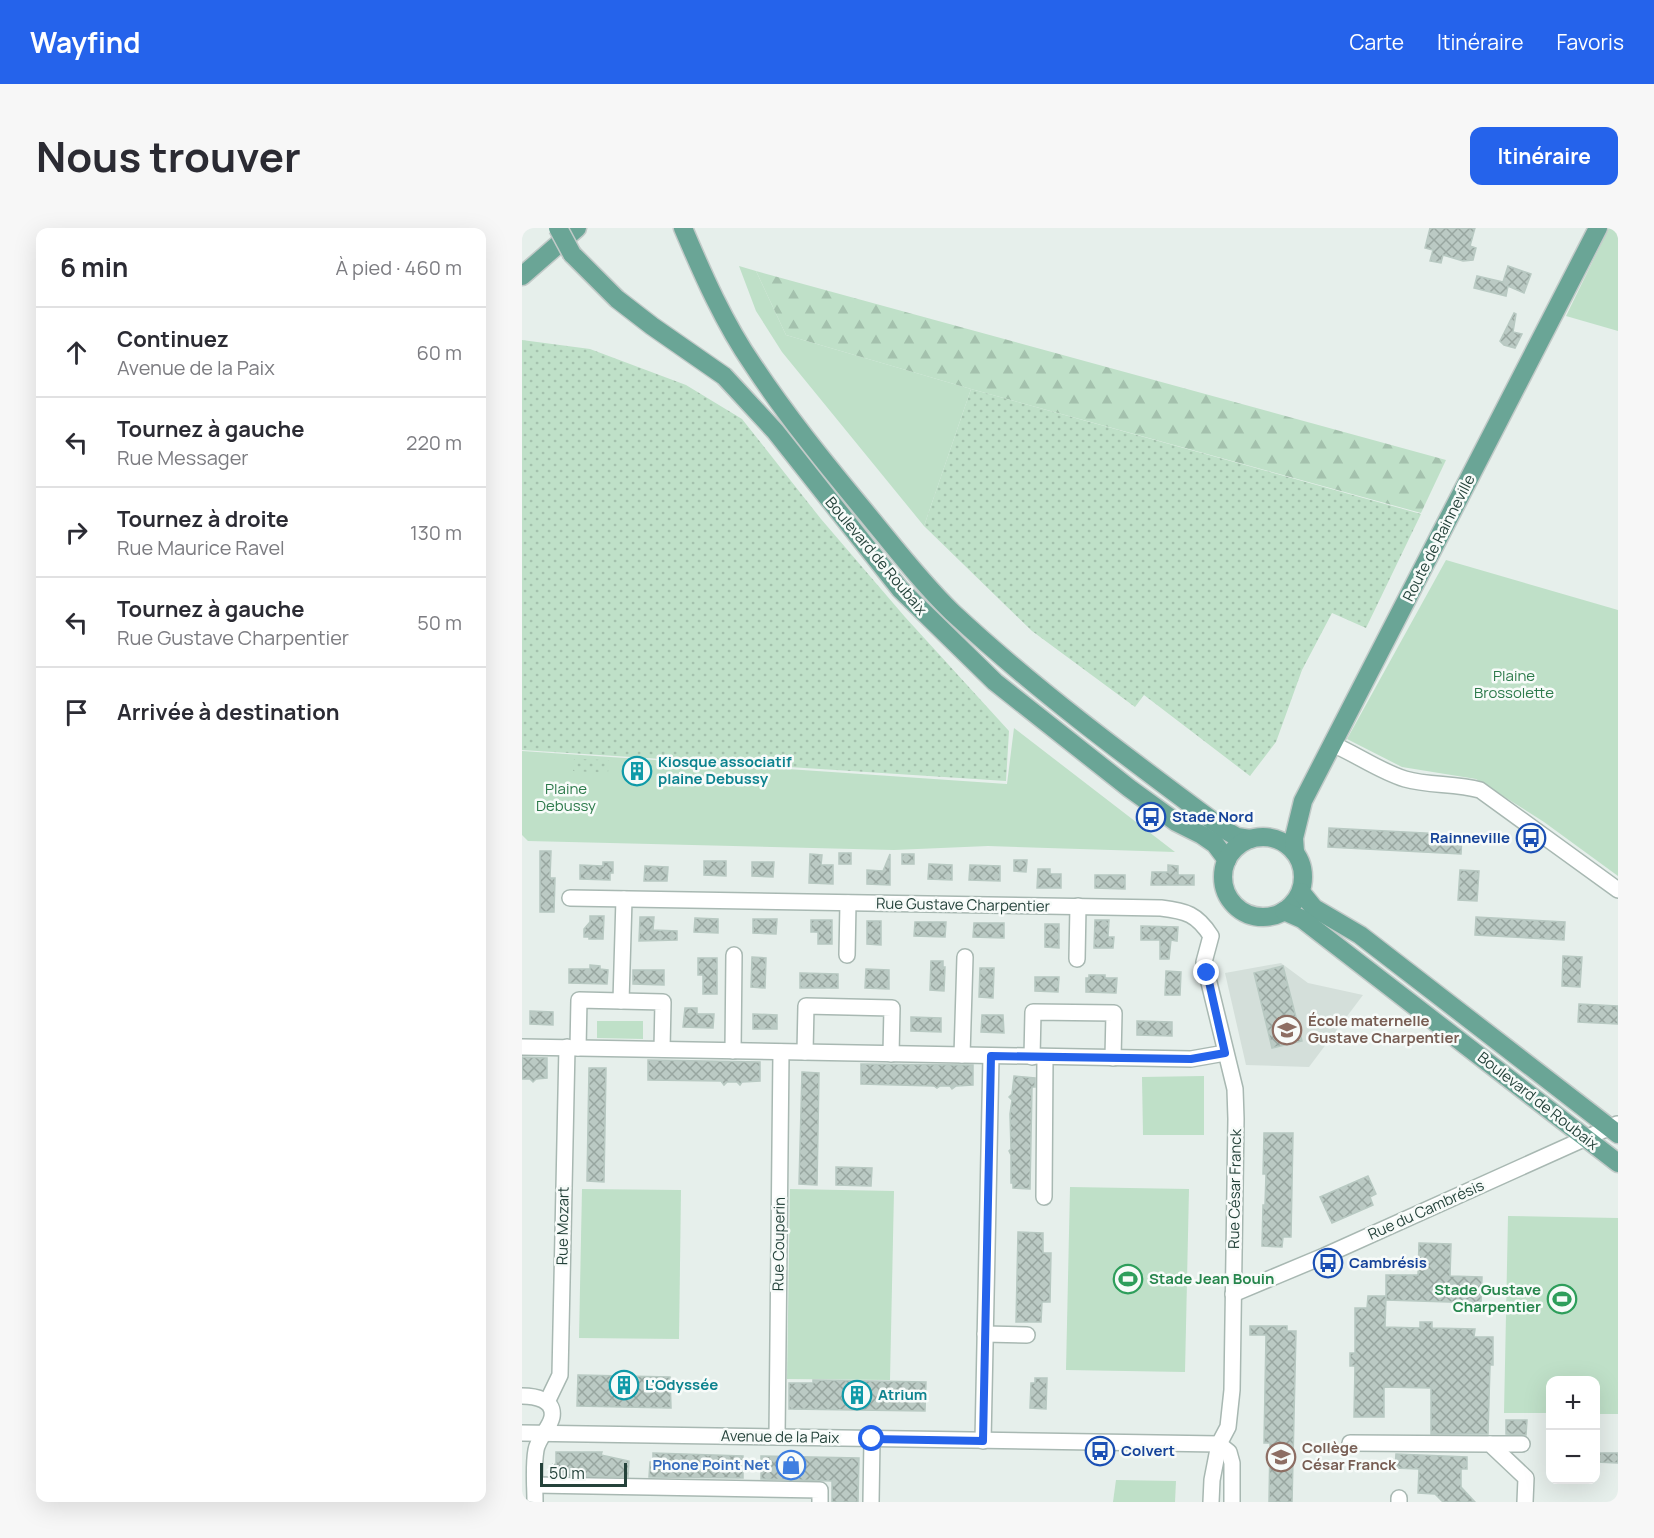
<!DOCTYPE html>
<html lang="fr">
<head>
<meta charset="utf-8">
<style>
	:root { --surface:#fff; --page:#f7f7f7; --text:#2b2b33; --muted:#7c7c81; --line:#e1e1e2; --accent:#2563eb }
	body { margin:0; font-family:Manrope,sans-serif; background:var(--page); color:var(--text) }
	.controls { position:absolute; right:18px; bottom:18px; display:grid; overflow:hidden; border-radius:12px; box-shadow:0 6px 24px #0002 }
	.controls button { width:54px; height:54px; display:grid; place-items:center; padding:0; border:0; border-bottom:2px solid var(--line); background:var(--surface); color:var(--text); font:30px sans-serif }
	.scale { position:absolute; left:18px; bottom:15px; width:87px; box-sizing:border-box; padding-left:6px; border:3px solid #24423a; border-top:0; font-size:16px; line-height:21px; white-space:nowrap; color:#24423a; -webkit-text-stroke:4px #f7fbf9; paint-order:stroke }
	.stop { position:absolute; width:18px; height:18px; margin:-14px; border:4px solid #2563eb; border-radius:50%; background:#fff }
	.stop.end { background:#2563eb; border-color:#fff; box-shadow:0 2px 6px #0008 }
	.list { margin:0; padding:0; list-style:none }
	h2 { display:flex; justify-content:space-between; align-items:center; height:78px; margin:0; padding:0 24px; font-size:26px }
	h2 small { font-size:20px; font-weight:400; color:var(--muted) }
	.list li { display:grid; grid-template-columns:39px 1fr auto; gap:18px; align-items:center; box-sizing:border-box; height:90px; padding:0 24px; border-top:2px solid var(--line) }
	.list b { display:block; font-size:22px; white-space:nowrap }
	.list p { margin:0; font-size:20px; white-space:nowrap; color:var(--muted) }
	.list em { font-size:20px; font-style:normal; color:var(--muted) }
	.icon { flex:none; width:33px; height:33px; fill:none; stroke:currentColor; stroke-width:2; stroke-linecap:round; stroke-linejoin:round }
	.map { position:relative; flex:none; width:1096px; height:1274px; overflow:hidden; border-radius:12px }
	header { display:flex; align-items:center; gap:36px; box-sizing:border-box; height:84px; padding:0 30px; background:var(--accent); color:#fff }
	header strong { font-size:28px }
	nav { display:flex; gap:33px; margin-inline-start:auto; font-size:21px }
	.intro { display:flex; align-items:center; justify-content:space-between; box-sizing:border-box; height:144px; padding:0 36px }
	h1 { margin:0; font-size:42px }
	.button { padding:15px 27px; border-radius:12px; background:var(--accent); color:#fff; font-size:21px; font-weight:700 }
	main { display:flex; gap:36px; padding:0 36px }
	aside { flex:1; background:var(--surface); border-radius:12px; box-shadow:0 6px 24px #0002 }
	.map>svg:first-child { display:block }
	.built { fill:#d4dfda }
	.green { fill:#bfe0c8 }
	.forest { fill:url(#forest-firs) }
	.garden { fill:url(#garden-dots) }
	.building { fill:url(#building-cross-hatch); stroke:#b8c9c2; stroke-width:1.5 }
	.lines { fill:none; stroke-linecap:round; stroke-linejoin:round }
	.minor-casing { stroke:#a8b8b2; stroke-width:18 }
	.major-casing { stroke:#c2cac8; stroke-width:21 }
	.minor { stroke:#fff; stroke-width:15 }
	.major { stroke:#6aa596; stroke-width:18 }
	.major-bridge-casing { stroke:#c2cac8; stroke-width:21; stroke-linecap:butt }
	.major-bridge { stroke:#6aa596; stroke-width:18 }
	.route { stroke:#2563eb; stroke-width:8 }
	.labels { text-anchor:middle; stroke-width:5; stroke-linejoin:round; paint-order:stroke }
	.street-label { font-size:15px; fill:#24423a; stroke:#f7fbf9 }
	.park-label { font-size:15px; fill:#2d7a4b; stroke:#f7fbf9 }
	.culture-label { font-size:15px; font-weight:bold; fill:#0d838f; stroke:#f7fbf9; text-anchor:start }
	.transit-label { font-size:15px; font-weight:bold; fill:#164399; stroke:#f7fbf9; text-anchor:start }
	.education-label { font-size:15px; font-weight:bold; fill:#785e54; stroke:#f7fbf9; text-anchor:start }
	.leisure-label { font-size:15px; font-weight:bold; fill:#27864d; stroke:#f7fbf9; text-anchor:start }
	.shop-label { font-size:15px; font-weight:bold; fill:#366cbe; stroke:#f7fbf9; text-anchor:end }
</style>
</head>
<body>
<header>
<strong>Wayfind</strong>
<nav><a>Carte</a><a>Itinéraire</a><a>Favoris</a></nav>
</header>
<div class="intro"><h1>Nous trouver</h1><a class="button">Itinéraire</a></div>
<main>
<aside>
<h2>6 min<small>À pied · 460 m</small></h2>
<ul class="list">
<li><svg class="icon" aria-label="ahead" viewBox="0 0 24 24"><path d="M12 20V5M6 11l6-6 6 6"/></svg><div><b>Continuez</b><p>Avenue de la Paix</p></div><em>60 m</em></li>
<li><svg class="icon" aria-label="left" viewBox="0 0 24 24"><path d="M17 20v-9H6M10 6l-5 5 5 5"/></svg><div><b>Tournez à gauche</b><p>Rue Messager</p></div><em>220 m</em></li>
<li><svg class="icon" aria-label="right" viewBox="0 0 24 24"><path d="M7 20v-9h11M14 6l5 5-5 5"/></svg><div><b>Tournez à droite</b><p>Rue Maurice Ravel</p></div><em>130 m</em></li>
<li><svg class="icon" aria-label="left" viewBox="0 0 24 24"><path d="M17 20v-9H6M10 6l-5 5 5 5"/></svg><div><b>Tournez à gauche</b><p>Rue Gustave Charpentier</p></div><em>50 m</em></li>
<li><svg class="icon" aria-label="arrive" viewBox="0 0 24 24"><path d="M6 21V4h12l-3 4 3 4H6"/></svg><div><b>Arrivée à destination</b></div></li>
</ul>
</aside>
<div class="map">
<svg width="1096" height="1274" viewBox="0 0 1096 1274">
	<defs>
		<pattern id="forest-firs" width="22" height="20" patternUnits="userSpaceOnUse" patternTransform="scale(1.5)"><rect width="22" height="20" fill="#bfe0c8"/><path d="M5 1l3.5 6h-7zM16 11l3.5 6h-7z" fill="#a4c1ad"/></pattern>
		<pattern id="garden-dots" width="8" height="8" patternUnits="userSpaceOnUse" patternTransform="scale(1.5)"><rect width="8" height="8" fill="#bfe0c8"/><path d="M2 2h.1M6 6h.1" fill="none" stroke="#a4c1ad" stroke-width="1.8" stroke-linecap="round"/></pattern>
		<pattern id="building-cross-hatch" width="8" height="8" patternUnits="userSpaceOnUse" patternTransform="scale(1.5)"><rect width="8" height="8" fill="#bbcac4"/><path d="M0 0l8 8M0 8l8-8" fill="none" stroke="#98a6a0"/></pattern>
	</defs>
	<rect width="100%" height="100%" fill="#e6efeb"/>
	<path class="built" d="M759,735L786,755L841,767L787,839L724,837L703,745Z"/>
	<g class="green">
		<path d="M1087,0H1096V103L1044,88Z"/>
		<path d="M217,38L234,43L264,107L449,161L402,298L260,124L234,83Z"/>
		<path d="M924,332L1096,382V648L1022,594L954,551L880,539L825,511Z"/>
		<path d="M492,500L653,624L466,618L372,622L6,613L0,607V523L485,556Z"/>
		<path d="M75,793H121V811L75,810Z"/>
		<path d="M682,848V907H621L620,849Z"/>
		<path d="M548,959L667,961L663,1144L544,1142Z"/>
		<path d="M60,961L159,962L157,1111L57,1110Z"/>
		<path d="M268,961L372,963L368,1152L265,1151Z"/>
		<path d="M986,988L1096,990V1186H1074V1152H1028V1185H982Z"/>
		<path d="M594,1252L654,1253L653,1274H591Z"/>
	</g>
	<path class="forest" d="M234,43L924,232L899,285L449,161L264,107Z"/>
	<g class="garden">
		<path d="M0,112L68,121L164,157L220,191L299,291L383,389L487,503L484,553L0,522Z"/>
		<path d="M449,161L899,286L844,400L810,385L780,442L754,514L728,548L622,467L613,479L510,403L402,298Z"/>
		<path d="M52,531L87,532L86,545L51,543Z"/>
	</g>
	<g class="building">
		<path d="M908,0H953L948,18L954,20L951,32L941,33L921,27L919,35L908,33L911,22L903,20Z"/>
		<path d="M986,38L1009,46L1002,65L986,58L984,68L952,60L955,48L981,54Z"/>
		<path d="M992,85L994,86L991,104L1000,106L993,120L982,117L978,113Z"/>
		<path d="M807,600L940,607L939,626L806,619Z"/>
		<path d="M18,623H29L28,650H33L32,684H18Z"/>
		<rect x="317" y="625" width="12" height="11"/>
		<path d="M288,626L300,627L299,637H311V656L287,655Z"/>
		<path d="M368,626V657L345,656V642L361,643Z"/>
		<rect x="380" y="626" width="12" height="10"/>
		<path d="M492,632H505L504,644L492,643Z"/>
		<path d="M182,633H204V648L182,647Z"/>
		<path d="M81,634H91V645H88V652L58,651V637L81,638Z"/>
		<path d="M230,634H252L251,649L230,648Z"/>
		<path d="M407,636L430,637V652L406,651Z"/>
		<path d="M448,637L478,638V653L447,652Z"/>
		<path d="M646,637L656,638V647H672V657H629L630,644H646Z"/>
		<path d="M123,638L146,639L145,653H122Z"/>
		<path d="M516,641H528V646H539V660H515Z"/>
		<path d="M938,642L957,643L955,673L936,672Z"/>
		<path d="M573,647H603V661L573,660Z"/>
		<path d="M68,688H82L81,711H67V709H62V701L68,694Z"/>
		<path d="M118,689H132L131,702L155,703V712L117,713Z"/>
		<path d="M954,689L1043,694L1042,712L953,707Z"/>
		<path d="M173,690L196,691V705L172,704Z"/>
		<path d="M231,691H255L254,706L231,705Z"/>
		<path d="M289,692H310V716H296V704H289Z"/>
		<path d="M573,692H587L586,709H592L591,720H572Z"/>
		<path d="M345,693H359V717L345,716Z"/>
		<path d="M393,694H424L423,709L392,708Z"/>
		<path d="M452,695H482V710L451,709Z"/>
		<path d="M523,696H537V720L523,719Z"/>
		<path d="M619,698L656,699L655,713L649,712L647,731H638V712H619Z"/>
		<path d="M1041,728L1060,729L1058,759L1040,758Z"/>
		<path d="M230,729L244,730L243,760L229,759Z"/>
		<path d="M176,730H195V766H181V747H176Z"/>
		<path d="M409,733H421V739H423L422,763L408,762Z"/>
		<path d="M68,737L78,738V741L86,742L85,756L47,755V741H68Z"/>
		<path d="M761,738L780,813L750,820L732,745Z"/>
		<path d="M458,740H472L471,770L457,769Z"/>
		<path d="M344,741L367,742V761L343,760Z"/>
		<path d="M111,742H142V757L111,756Z"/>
		<path d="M644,743L659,744L658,767H643Z"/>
		<path d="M278,745L316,746V760H278Z"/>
		<path d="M567,747H583V750H595L594,765L564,764V750H567Z"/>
		<path d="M513,749H537L536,764L513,763Z"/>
		<path d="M1057,776L1096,778V796L1056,794Z"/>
		<path d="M163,780H175V786H192L191,800L161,799Z"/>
		<path d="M8,783L31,784V797L8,796Z"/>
		<path d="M231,786L255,787V801H231Z"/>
		<path d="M460,787H481L482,805L459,804Z"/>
		<path d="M389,789L419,790V804L389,803Z"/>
		<path d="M615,793L650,794V808L615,807Z"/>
		<path d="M0,829L25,830V850L14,851L11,854L8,851H0Z"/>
		<path d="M126,832L238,834V853L220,854L218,857L215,854H205L202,857L199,853L126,852Z"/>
		<path d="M339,836L451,837V857L434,858L430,861L428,858H418L415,860L412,858L339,856Z"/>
		<path d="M67,840H84L82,954L65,953Z"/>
		<path d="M280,844L297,845L295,957L277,956Z"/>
		<path d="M492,848L513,850V859H510L508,961L491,960V955H489V927L487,923L489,921L488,886L490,872L487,869L490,866Z"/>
		<path d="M742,905H771L769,1009H761L760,1019L740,1018L741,977H743L744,946H741Z"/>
		<path d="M314,939L350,940L349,958L314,957Z"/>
		<path d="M846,948L854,966L848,969L851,977L810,995L798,969Z"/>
		<path d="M496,1004L521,1005V1025H529L528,1074H520L519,1094H494Z"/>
		<path d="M897,1015L929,1016L928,1048L960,1049L959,1075L864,1072V1047H896Z"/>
		<path d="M846,1068H864L863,1099L898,1100V1094H910V1100L953,1101L952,1109H971V1137H968L966,1206H909V1160L862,1159V1189H832L833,1138H828V1125H833V1080H845Z"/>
		<path d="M728,1098H765V1103H774L770,1274H747L748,1215H742L744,1107H728Z"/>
		<path d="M56,1147L148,1149L149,1180L55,1178Z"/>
		<path d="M513,1150H525L524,1181L508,1180L509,1155H513Z"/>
		<path d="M291,1152L404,1154L403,1183L267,1181V1155H291Z"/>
		<path d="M984,1192H1005L1004,1207L984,1206Z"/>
		<path d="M34,1224H80L79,1227L107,1233L106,1249L30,1248L31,1236L34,1237Z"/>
		<path d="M131,1225L221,1228V1250L127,1249L128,1234H131Z"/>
		<path d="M1074,1225H1096V1235L1074,1234Z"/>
		<path d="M874,1226L945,1229V1241H939V1259L953,1274H921L913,1266L896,1265L897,1241L873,1240Z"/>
		<path d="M239,1228L337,1230L336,1274H310V1253L239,1251Z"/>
	</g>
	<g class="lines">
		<g class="minor-casing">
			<g id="minor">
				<path d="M810,516C834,526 857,543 883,551C907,558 933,555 958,562L1096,662"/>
				<path d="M48,670L639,680C664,683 675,686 689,708L682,734L713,861L714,891L710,1162L706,1199L697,1216L690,1252L689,1274"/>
				<path d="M325,727L326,675"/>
				<path d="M555,731L556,678"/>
				<path d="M99,773L102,671"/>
				<path d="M0,819L669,831L703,825"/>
				<path d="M56,820L57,772L141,774L140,821"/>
				<path d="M211,823L212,727"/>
				<path d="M283,824L284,778L370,780L369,826"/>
				<path d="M440,827L443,729"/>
				<path d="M510,829L511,784L592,785L591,830"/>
				<path d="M522,969L523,829"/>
				<path d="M711,1066L802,1028L1095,896"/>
				<path d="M463,1106L505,1107"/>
				<path d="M0,1168C12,1168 33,1171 30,1189C28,1200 16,1210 14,1222C11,1239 13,1257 13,1274"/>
				<path d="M25,1174L38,1147L45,819"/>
				<path d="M0,1205L697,1216"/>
				<path d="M255,1209L259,824"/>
				<path d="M461,1213L469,828"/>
				<path d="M828,1215L968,1216L1004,1250L1003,1274"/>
				<path d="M697,1216L707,1224L710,1235V1274"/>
				<path d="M968,1216H1000"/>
				<path d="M13,1257L298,1262V1274"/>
				<path d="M349,1274L350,1211"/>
				<path d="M877,1274V1270"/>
			</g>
		</g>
		<g class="major-casing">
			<g id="major">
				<path d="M161,0C181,47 202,95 231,137C264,187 303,235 341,281C370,316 398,353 430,384C516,464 610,533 703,602L715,609L728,611"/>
				<path d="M50,26L95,71L130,98L202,148L253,203L378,361L473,454L607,560L654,594L680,607L693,616L705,632"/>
				<path d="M0,48L55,0"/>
				<circle cx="741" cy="649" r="40"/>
				<path d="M773,624L772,610L781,573L1076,0"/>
				<path d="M779,664L792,680L838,707L1096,906"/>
				<path d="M762,683L780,691L1096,935"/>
			</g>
		</g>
		<use href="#minor" class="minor"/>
		<use href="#major" class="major"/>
		<g class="major-bridge-casing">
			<path id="major-bridge" d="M36,0L50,26"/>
		</g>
		<use href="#major-bridge" class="major-bridge"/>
	</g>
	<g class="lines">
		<path class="route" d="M350,1211L461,1213L469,828L669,831L703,825L685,745"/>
	</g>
	<defs>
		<g id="building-ring" transform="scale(1.5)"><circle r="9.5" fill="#f7fbf9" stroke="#0f9aa8" stroke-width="1.5"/><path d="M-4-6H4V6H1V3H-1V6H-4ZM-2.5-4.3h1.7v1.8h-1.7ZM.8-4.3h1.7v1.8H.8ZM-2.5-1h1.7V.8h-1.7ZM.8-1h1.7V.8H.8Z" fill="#0f9aa8"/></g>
		<g id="bus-ring" transform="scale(1.5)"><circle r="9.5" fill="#f7fbf9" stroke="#1a4fb4" stroke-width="1.5"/><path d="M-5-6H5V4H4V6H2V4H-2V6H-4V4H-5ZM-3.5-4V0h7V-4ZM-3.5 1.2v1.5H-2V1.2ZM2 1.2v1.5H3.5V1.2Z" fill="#1a4fb4"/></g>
		<g id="school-ring" transform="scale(1.5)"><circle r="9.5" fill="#f7fbf9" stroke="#8d6e63" stroke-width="1.5"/><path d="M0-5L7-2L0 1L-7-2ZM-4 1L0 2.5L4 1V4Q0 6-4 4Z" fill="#8d6e63"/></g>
		<g id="stadium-ring" transform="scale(1.5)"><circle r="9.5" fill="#f7fbf9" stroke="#2e9e5b" stroke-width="1.5"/><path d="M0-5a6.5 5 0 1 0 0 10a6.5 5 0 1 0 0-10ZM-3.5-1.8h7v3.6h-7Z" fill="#2e9e5b"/></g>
		<g id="shop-ring" transform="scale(1.5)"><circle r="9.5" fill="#f7fbf9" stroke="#3f7fe0" stroke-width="1.5"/><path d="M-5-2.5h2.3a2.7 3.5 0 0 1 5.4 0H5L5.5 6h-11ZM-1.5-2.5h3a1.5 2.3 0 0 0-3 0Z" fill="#3f7fe0"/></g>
	</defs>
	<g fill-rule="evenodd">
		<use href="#building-ring" x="115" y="543"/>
		<use href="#bus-ring" x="629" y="589"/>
		<use href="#bus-ring" x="1009" y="610"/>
		<use href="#school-ring" x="765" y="802"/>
		<use href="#bus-ring" x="806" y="1035"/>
		<use href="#stadium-ring" x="606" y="1051"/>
		<use href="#stadium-ring" x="1040" y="1071"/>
		<use href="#building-ring" x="102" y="1157"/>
		<use href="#building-ring" x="335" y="1167"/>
		<use href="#bus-ring" x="578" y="1223"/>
		<use href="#school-ring" x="759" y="1229"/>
		<use href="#shop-ring" x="269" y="1237"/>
	</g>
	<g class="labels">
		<g class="street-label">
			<text transform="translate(917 310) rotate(-63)" y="5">Route de Rainneville</text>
			<text transform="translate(354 328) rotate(50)" y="5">Boulevard de Roubaix</text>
			<text transform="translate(441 677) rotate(1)" y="5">Rue Gustave Charpentier</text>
			<text transform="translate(1016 873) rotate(38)" y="5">Boulevard de Roubaix</text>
			<text transform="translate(713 961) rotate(-89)" y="5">Rue César Franck</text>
			<text transform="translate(904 982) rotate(-24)" y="5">Rue du Cambrésis</text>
			<text transform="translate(41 998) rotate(-89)" y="5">Rue Mozart</text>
			<text transform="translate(257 1016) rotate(-89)" y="5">Rue Couperin</text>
			<text transform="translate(258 1209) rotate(1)" y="5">Avenue de la Paix</text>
		</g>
		<g class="park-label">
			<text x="992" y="453">Plaine<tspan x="992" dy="17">Brossolette</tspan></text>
			<text x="44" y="566">Plaine<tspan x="44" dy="17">Debussy</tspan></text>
		</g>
		<g class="culture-label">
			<text x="136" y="539">Kiosque associatif<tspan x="136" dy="17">plaine Debussy</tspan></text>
			<text x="123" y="1162">L'Odyssée</text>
			<text x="356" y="1172">Atrium</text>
		</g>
		<g class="transit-label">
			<text x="650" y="594">Stade Nord</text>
			<text x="988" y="615" text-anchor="end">Rainneville</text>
			<text x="827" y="1040">Cambrésis</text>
			<text x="599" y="1228">Colvert</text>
		</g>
		<g class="education-label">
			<text x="786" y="798">École maternelle<tspan x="786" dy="17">Gustave Charpentier</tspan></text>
			<text x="780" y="1225">Collège<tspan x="780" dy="17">César Franck</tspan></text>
		</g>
		<g class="leisure-label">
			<text x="627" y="1056">Stade Jean Bouin</text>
			<text x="1019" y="1067" text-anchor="end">Stade Gustave<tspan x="1019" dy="17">Charpentier</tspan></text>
		</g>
		<g class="shop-label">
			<text x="248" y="1242">Phone Point Net</text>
		</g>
	</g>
</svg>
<div class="controls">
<button>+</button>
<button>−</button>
</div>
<div class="scale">50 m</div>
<div class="stop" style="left:350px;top:1211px"></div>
<div class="stop end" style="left:685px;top:745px"></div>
</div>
</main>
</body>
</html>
